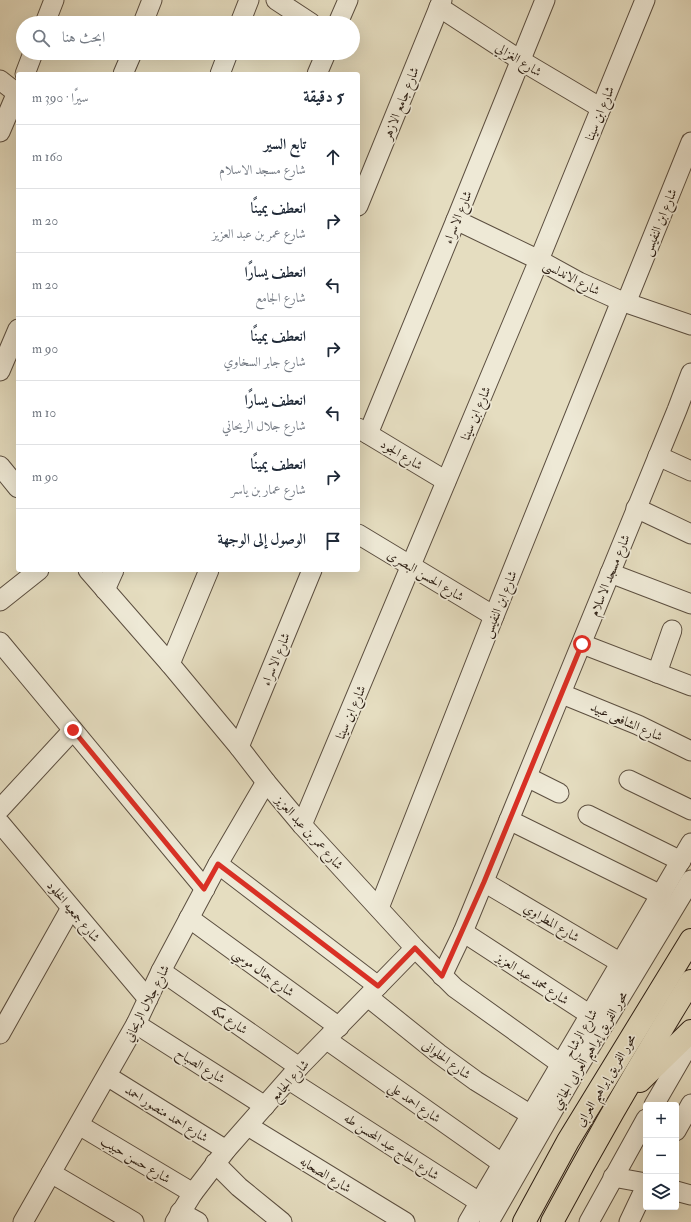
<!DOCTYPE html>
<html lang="ar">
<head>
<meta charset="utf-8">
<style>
	:root { --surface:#fff; --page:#f6f6f7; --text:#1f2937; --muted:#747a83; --line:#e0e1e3 }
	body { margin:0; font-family:"IM FELL Double Pica",Amiri,serif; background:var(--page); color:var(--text); direction:rtl }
	.controls { position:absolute; right:12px; bottom:12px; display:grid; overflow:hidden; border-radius:4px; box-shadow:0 4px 16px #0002 }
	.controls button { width:36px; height:36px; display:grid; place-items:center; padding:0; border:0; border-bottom:1px solid var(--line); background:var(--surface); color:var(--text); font:20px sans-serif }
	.stop { position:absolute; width:12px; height:12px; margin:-9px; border:3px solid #d93025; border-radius:50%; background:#fff }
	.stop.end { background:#d93025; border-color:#fff; box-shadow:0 1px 4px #0008 }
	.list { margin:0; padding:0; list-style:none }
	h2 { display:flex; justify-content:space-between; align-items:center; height:52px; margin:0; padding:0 16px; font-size:17px }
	h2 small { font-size:13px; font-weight:400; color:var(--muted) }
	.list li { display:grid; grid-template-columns:26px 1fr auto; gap:12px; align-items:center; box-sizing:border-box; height:64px; padding:0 16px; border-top:1px solid var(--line) }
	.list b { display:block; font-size:15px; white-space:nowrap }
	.list p { margin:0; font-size:13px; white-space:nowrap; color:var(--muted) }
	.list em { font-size:13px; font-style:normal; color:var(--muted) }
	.icon { flex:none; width:22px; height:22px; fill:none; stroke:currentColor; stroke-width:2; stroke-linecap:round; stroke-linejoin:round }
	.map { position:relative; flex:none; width:691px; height:1222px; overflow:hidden; direction:ltr }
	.search { position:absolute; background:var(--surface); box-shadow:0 4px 16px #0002; left:16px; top:16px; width:344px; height:44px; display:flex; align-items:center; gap:10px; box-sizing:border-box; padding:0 14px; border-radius:22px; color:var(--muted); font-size:15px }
	.panel { position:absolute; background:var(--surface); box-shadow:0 4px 16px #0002; left:16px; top:72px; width:344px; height:500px; border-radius:4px; direction:rtl }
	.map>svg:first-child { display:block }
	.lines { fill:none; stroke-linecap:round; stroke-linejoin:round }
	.minor-casing { stroke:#5c4f40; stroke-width:21 }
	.major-casing { stroke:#2e2015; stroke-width:24 }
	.minor { stroke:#eee9d6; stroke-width:19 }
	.major { stroke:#e5ddc0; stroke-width:22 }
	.route { stroke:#d93025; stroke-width:5 }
	.labels { text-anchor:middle; stroke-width:3.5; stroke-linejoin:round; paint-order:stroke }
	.street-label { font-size:13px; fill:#2e2015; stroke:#eee9d6 }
</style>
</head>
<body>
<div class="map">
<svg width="691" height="1222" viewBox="0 0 691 1222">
	<rect width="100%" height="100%" fill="#e5ddc0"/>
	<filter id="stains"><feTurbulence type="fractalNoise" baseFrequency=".005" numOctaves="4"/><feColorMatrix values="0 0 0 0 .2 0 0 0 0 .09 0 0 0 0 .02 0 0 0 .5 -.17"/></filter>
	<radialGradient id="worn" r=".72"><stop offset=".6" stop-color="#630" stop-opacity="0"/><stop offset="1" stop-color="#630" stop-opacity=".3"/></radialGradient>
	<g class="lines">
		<g class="minor-casing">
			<g id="minor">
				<path d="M276,0L311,23"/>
				<path d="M439,7L520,60L601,108"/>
				<path d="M45,23L54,0"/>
				<path d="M143,23L152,0"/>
				<path d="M240,23L249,0"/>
				<path d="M338,23L348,0"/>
				<path d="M25,74L33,53"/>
				<path d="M123,74L132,53"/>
				<path d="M220,74L228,53"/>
				<path d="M317,74L326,53"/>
				<path d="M0,80L18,94"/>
				<path d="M0,132L18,90"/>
				<path d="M358,206L442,0"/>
				<path d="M456,220L539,260L579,282L621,301L691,325"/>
				<path d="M626,303L691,142"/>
				<path d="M0,371L18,329"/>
				<path d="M358,428L446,481"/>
				<path d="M368,434L456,220L545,0"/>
				<path d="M658,456L691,471"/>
				<path d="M0,466L18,488"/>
				<path d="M636,508L691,534"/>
				<path d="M358,534L494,616"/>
				<path d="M88,570L170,664L239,747L266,782L302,825L415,948L455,988L561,1064"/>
				<path d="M610,573L691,604"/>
				<path d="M105,590L114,570"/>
				<path d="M0,601L39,570"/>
				<path d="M0,642L205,889"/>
				<path d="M582,644L691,686"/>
				<path d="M170,664L209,570"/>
				<path d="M657,673L672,630"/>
				<path d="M562,694L638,725L691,751"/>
				<path d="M239,747L312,570"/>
				<path d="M527,777L559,793"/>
				<path d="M629,780L691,810"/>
				<path d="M0,809L73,730"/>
				<path d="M588,815L681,861"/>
				<path d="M509,820L661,895"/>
				<path d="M0,823L148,999"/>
				<path d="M302,825L539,260L645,0"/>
				<path d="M218,864L378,986"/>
				<path d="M484,882L621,963"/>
				<path d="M379,908L494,616L621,301"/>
				<path d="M189,918L339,1027"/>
				<path d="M463,932L601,1022"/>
				<path d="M161,971L299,1067"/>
				<path d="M442,976L463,932L509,820L677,410L691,373"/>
				<path d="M368,997L439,1054L476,1081L531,1115"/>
				<path d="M136,1024L265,1106"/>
				<path d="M0,1034L71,908"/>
				<path d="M327,1040L503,1164"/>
				<path d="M107,1076L226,1150"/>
				<path d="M289,1080L490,1209"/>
				<path d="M654,1105L691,1041"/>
				<path d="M79,1125L193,1193"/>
				<path d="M248,1126L405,1222"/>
				<path d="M676,1131L691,1104"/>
				<path d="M215,1163L239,1187L282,1222"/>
				<path d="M51,1173L134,1222"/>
				<path d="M613,1177L646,1183"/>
				<path d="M676,1191L691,1195"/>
				<path d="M180,1212L198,1222"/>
				<path d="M23,1222L136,1024L161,971L218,864L266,782"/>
				<path d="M175,1222L193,1193L226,1150L299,1067L415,948"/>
				<path d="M468,1222L691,843"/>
				<path d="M489,1222L575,1072L691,880"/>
				<path d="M589,1222L646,1119"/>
				<path d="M629,1222L646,1186"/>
			</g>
		</g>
		<g class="major-casing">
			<g id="major">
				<path d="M640,1081L691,1031"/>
				<path d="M524,1222L568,1141L691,940"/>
				<path d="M552,1222C596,1140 642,1060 691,981"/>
			</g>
		</g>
		<use href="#minor" class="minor"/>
		<use href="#major" class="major"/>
	</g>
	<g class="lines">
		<path class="route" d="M73,730L204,889L218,864L378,986L415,948L442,976L484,882L582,644"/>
	</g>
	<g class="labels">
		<g class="street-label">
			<text transform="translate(519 59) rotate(32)" y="5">شارع الغزالي</text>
			<text transform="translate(400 103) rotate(-68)" y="5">شارع جامع الازهر</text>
			<text transform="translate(599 113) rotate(-68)" y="5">شارع ابن سينا</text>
			<text transform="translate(457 217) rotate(-68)" y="5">شارع الاسراء</text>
			<text transform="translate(659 222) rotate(-68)" y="5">شارع ابن النفيس</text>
			<text transform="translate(572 277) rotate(27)" y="5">شارع الاندلسى</text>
			<text transform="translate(475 413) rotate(-67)" y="5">شارع ابن سينا</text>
			<text transform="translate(402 454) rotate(31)" y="5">شارع الجود</text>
			<text transform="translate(426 575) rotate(31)" y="5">شارع الحسن البصرى</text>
			<text transform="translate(609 575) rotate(-68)" y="5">شارع مسجد الاسلام</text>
			<text transform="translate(499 604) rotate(-68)" y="5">شارع ابن النفيس</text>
			<text transform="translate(275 659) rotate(-68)" y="5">شارع الاسراء</text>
			<text transform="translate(350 712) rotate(-67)" y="5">شارع ابن سينا</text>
			<text transform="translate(627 721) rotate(24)" y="5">شارع الشافعى عبيد</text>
			<text transform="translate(310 832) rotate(48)" y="5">شارع عمر بن عبد العزيز</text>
			<text transform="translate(74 911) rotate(50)" y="5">شارع جمعيه الخلود</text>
			<text transform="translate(552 922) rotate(31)" y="5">شارع المطراوي</text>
			<text transform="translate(264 972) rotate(36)" y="5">شارع جمال موسي</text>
			<text transform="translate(533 978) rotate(33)" y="5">شارع محمد عبد العزيز</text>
			<text transform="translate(146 1003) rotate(-63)" y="5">شارع جلال الريحاني</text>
			<text transform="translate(230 1019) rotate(35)" y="5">شارع مكه</text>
			<text transform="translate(580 1033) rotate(-60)" y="5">شارع الرشاح</text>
			<text transform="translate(589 1050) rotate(-59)" y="5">محور الفريق إبراهيم العرابى الجانبي</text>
			<text transform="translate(447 1059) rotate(36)" y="5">شارع الحلوانى</text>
			<text transform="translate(201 1065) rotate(32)" y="5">شارع الصباح</text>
			<text transform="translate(289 1080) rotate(-48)" y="5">شارع الجامع</text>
			<text transform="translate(605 1080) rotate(-59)" y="5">محور الفريق إبراهيم العرابى</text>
			<text transform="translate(415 1102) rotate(35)" y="5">شارع احمد علي</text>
			<text transform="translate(167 1113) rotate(32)" y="5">شارع احمد منصور احمد</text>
			<text transform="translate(392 1146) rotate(33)" y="5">شارع الحاج عبد المحسن طه</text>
			<text transform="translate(136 1159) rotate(31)" y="5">شارع حسن حبيب</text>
			<text transform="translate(326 1174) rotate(31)" y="5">شارع الصحابه</text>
		</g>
	</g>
	<rect width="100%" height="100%" filter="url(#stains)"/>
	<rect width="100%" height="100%" fill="url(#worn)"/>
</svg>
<div class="controls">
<button>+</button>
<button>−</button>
<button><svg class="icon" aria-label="layers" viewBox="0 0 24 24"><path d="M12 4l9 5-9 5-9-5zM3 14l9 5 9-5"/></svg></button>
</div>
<div class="stop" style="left:582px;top:644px"></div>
<div class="stop end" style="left:73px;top:730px"></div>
<div class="search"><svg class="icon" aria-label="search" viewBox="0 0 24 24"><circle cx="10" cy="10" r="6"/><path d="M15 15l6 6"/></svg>ابحث هنا</div>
<section class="panel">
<h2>5 دقيقة<small>سيرًا · 390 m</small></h2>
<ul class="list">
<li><svg class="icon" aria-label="ahead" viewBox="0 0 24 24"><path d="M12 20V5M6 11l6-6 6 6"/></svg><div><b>تابع السير</b><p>شارع مسجد الاسلام</p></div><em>160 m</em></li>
<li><svg class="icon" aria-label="right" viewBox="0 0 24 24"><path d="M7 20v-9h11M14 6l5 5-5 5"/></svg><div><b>انعطف يمينًا</b><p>شارع عمر بن عبد العزيز</p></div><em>20 m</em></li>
<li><svg class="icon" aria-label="left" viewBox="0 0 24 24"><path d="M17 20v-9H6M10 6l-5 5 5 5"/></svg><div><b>انعطف يسارًا</b><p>شارع الجامع</p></div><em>20 m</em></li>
<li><svg class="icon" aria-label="right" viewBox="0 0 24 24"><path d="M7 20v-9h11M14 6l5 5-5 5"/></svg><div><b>انعطف يمينًا</b><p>شارع جابر السخاوي</p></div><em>90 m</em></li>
<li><svg class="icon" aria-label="left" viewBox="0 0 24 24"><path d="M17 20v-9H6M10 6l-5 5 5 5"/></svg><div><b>انعطف يسارًا</b><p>شارع جلال الريحاني</p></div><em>10 m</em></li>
<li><svg class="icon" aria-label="right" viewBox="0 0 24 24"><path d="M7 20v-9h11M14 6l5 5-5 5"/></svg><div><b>انعطف يمينًا</b><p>شارع عمار بن ياسر</p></div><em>90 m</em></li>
<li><svg class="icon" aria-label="arrive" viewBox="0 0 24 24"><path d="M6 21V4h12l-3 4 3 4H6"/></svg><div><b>الوصول إلى الوجهة</b></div></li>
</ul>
</section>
</div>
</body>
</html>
